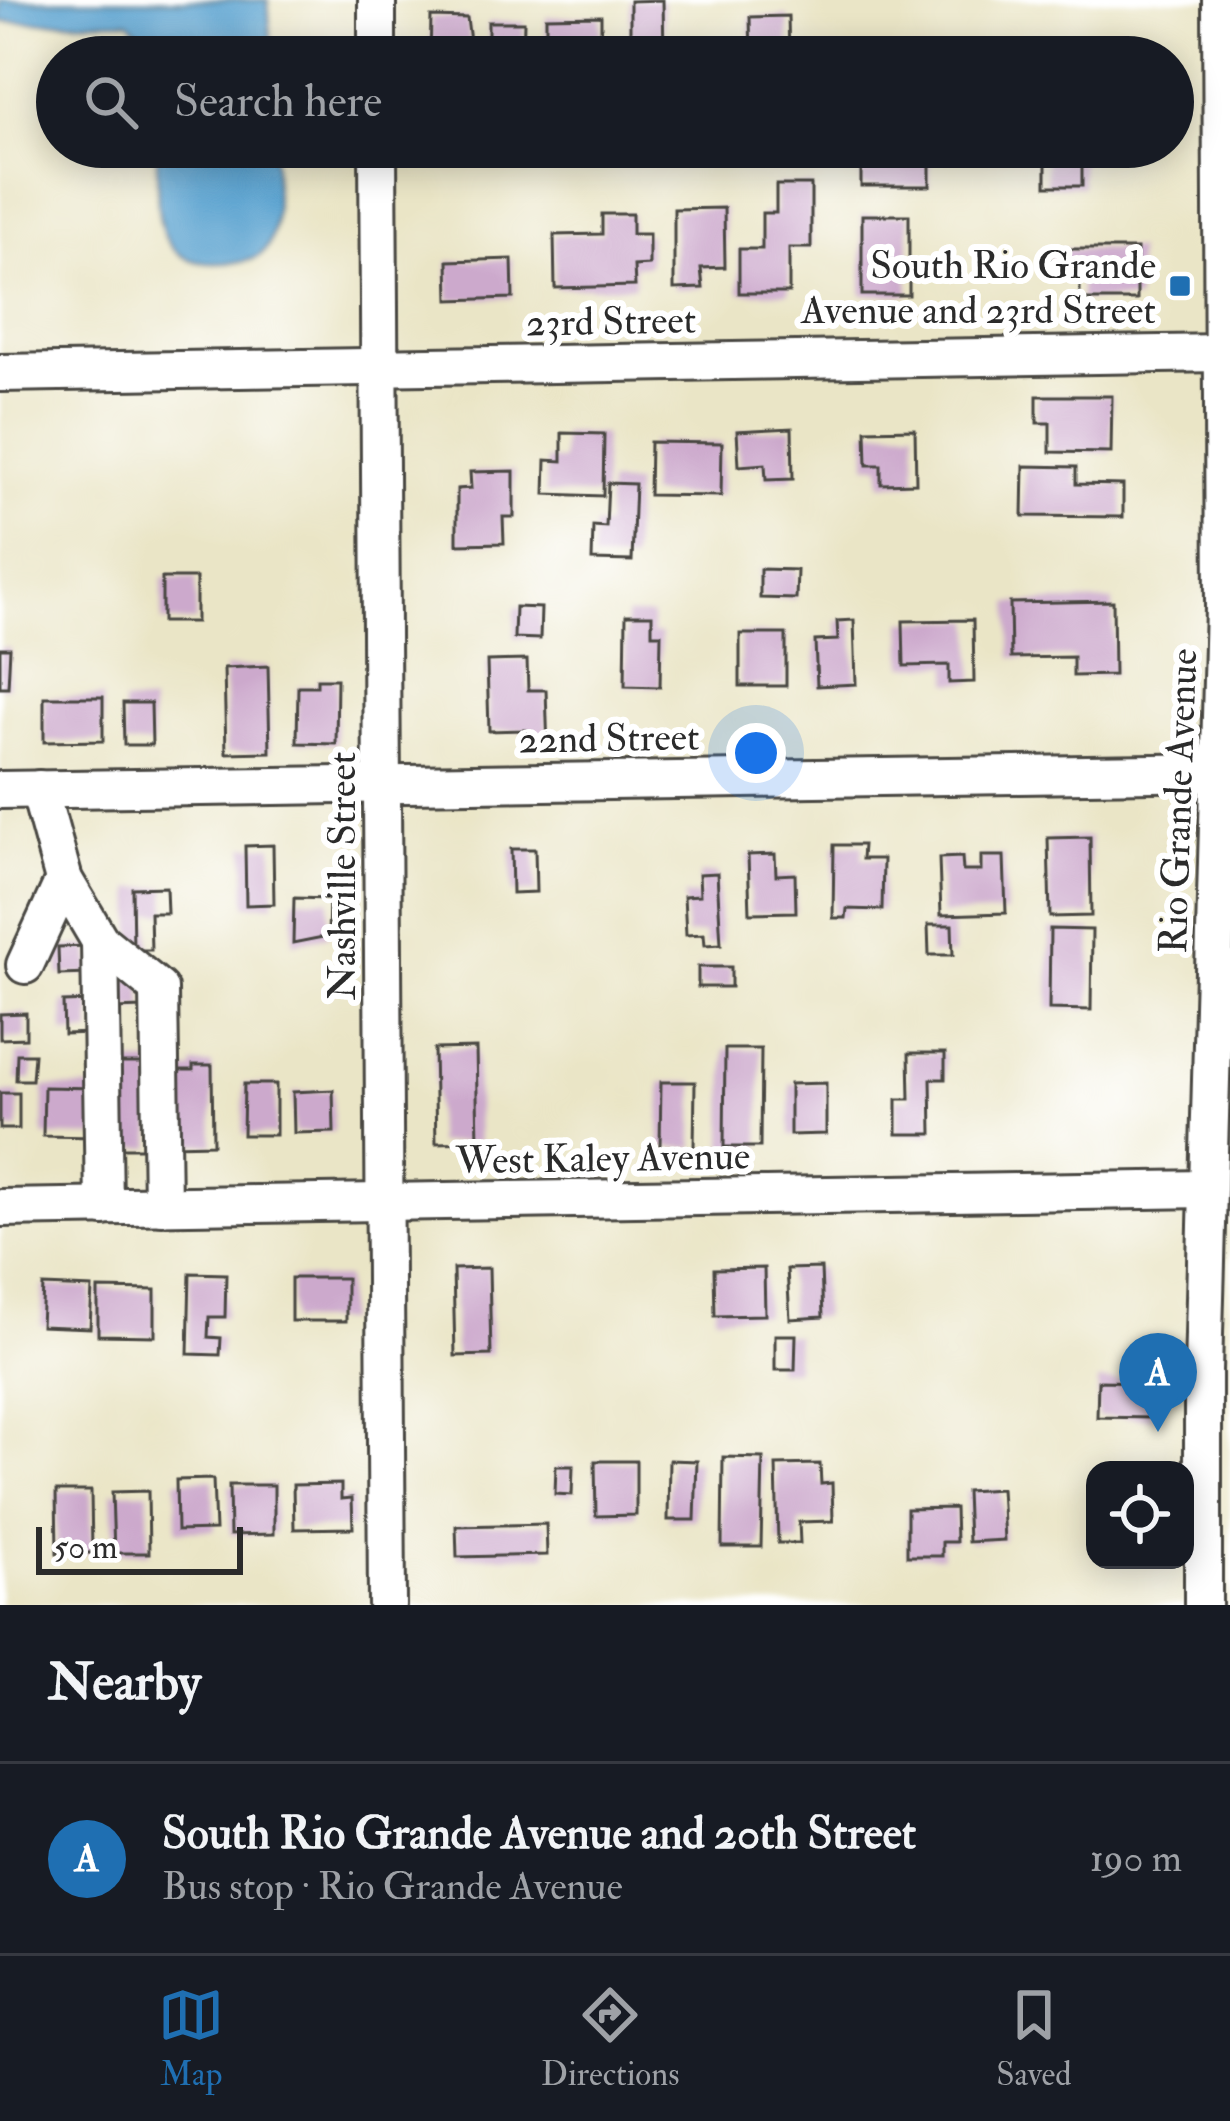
<!DOCTYPE html>
<html lang="en">
<head>
<meta charset="utf-8">
<style>
	:root { --surface:#171b24; --page:#20242c; --text:#f1f3f6; --muted:#9ea1a6; --line:#363941; --accent:#1f6fb2 }
	body { margin:0; font-family:"IM FELL Double Pica",serif; background:var(--page); color:var(--text) }
	.controls { position:absolute; right:36px; bottom:36px; display:grid; overflow:hidden; border-radius:24px; box-shadow:0 6px 30px #0003 }
	.controls button { width:108px; height:108px; display:grid; place-items:center; padding:0; border:0; border-bottom:3px solid var(--line); background:var(--surface); color:var(--text); font:60px sans-serif }
	.scale { position:absolute; left:36px; bottom:30px; width:207px; box-sizing:border-box; padding-left:12px; border:6px solid #2b2b2b; border-top:0; font-size:33px; line-height:42px; white-space:nowrap; color:#2b2b2b; -webkit-text-stroke:9px #fff; paint-order:stroke }
	.you { position:absolute; left:756px; top:753px; width:42px; height:42px; margin:-30px; border:9px solid #fff; border-radius:50%; background:#1a73e8; box-shadow:0 0 0 18px #1a73e833 }
	.badge { display:grid; place-items:center; width:78px; height:78px; border-radius:50%; background:var(--accent); color:#fff; font-size:39px; font-weight:700 }
	.pin { position:absolute; translate:-50% -99px; filter:drop-shadow(0 3px 6px #0008) }
	.pin::after { content:''; position:absolute; top:63px; width:42px; height:36px; background:inherit; clip-path:polygon(0 0,100% 0,50% 100%) }
	.list { margin:0; padding:0; list-style:none }
	h2 { display:flex; justify-content:space-between; align-items:center; height:156px; margin:0; padding:0 48px; font-size:51px }
	h2 small { font-size:39px; font-weight:400; color:var(--muted) }
	.list li { display:grid; grid-template-columns:78px 1fr auto; gap:36px; align-items:center; box-sizing:border-box; height:192px; padding:0 48px; border-top:3px solid var(--line) }
	.list b { display:block; font-size:45px; white-space:nowrap }
	.list p { margin:0; font-size:39px; white-space:nowrap; color:var(--muted) }
	.list em { font-size:39px; font-style:normal; color:var(--muted) }
	.icon { flex:none; width:66px; height:66px; fill:none; stroke:currentColor; stroke-width:2; stroke-linecap:round; stroke-linejoin:round }
	.map { position:relative; flex:none; width:1230px; height:1605px; overflow:hidden }
	.search { position:absolute; background:var(--surface); box-shadow:0 6px 30px #0003; left:36px; right:36px; top:36px; height:132px; display:flex; align-items:center; gap:30px; box-sizing:border-box; padding:0 42px; border-radius:66px; color:var(--muted); font-size:45px }
	.sheet { height:348px; background:var(--surface) }
	nav { display:flex; justify-content:space-around; align-items:center; box-sizing:border-box; height:168px; border-top:3px solid var(--line); background:var(--surface); font-size:33px; color:var(--muted) }
	nav a { display:grid; justify-items:center; gap:6px }
	nav .on { color:var(--accent) }
	.map>svg:first-child { display:block }
	.water { fill:#58a1cf; stroke:#42667d; stroke-width:3 }
	.building { fill:#cca9cc }
	.lines { fill:none; stroke-linecap:round; stroke-linejoin:round }
	.minor-casing { stroke:#484742; stroke-width:42 }
	.minor { stroke:#fff; stroke-width:36 }
	.poi-dot { fill:#1f6fb2; stroke:#fff; stroke-width:4.5 }
	.labels { text-anchor:middle; stroke-width:12; stroke-linejoin:round; paint-order:stroke }
	.poi-label { font-size:39px; fill:#2b2b2b; stroke:#fff; text-anchor:end }
	.street-label { font-size:39px; fill:#2b2b2b; stroke:#fff }
</style>
</head>
<body>
<div class="map">
<svg width="1230" height="1605" viewBox="0 0 1230 1605">
	<rect width="100%" height="100%" fill="#fff"/>
	<filter id="ink" filterUnits="userSpaceOnUse"><feTurbulence type="fractalNoise" baseFrequency=".00833" numOctaves="2"/><feDisplacementMap in="SourceGraphic" scale="24" xChannelSelector="R" yChannelSelector="G"/><feConvolveMatrix kernelMatrix="1 2 1 2 8 2 1 2 1" color-interpolation-filters="sRGB"/></filter>
	<filter id="wash" filterUnits="userSpaceOnUse"><feTurbulence type="fractalNoise" baseFrequency=".004" numOctaves="4" result="noise"/><feDisplacementMap in="SourceGraphic" scale="48" xChannelSelector="R" yChannelSelector="G"/><feGaussianBlur stdDeviation="2.7" result="paint"/><feColorMatrix in="noise" values="0 0 0 0 0 0 0 0 0 0 0 0 0 0 0 0 0 1.4 0 .05"/><feComposite in="paint" operator="in"/></filter>
	<g filter="url(#wash)">
		<rect width="100%" height="100%" fill="#eae5c6"/>
		<g class="water">
			<path d="M0,0H268L272,57H152L148,42L129,21L0,22Z"/>
			<path d="M157,147H273C273,175 283,226 265,250C255,263 236,263 222,263C146,268 159,203 157,147Z"/>
		</g>
		<g id="blocks">
			<g class="building">
				<path d="M663,0L664,57H630V1Z"/>
				<path d="M601,16V57H546V17Z"/>
				<path d="M788,16L789,57H751L750,17Z"/>
				<path d="M431,17L467,18L472,57H430Z"/>
				<path d="M488,22H524L523,57H488Z"/>
				<rect x="1046" y="150" width="36" height="36"/>
				<rect x="861" y="153" width="69" height="33"/>
				<path d="M776,185H811V248H789V293H739V249H762V213H776Z"/>
				<path d="M724,208L725,267L701,268L703,288L674,289V209Z"/>
				<path d="M602,214H632V234H649V265L634,266L635,286L555,288L554,235L602,234Z"/>
				<rect x="862" y="215" width="47" height="80"/>
				<path d="M1050,249H1137V300H1080V280H1050Z"/>
				<path d="M512,259L513,298L449,300L448,261Z"/>
				<path d="M1037,396H1112L1111,453L1050,452V423H1037Z"/>
				<path d="M792,428L793,479L766,480L765,464L739,466L737,431Z"/>
				<path d="M915,429L916,483L881,484V465H867L866,430Z"/>
				<path d="M562,433L604,434L603,496L545,494L546,460L562,461Z"/>
				<path d="M650,442L722,443L721,496L649,495Z"/>
				<path d="M1024,466L1076,467V484L1123,485V517L1023,516Z"/>
				<path d="M514,471V517H503L504,543L457,544V489L471,488L470,472Z"/>
				<path d="M608,483L635,484L632,561L592,560L593,526L606,527Z"/>
				<path d="M760,569L797,570L796,599L760,598Z"/>
				<rect x="162" y="578" width="34" height="44"/>
				<path d="M1113,601L1114,675L1073,676V657L1011,658L1010,603Z"/>
				<path d="M515,607L541,608L540,639L514,638Z"/>
				<path d="M626,615H652V634H661L660,687L625,686Z"/>
				<path d="M854,620L856,684L817,686L815,641L838,640L837,621Z"/>
				<path d="M973,620L974,682L949,683V665L904,666L903,621Z"/>
				<rect x="740" y="634" width="46" height="52"/>
				<path d="M0,648H10L8,687H0Z"/>
				<path d="M527,660L528,690H546L548,751H526V730L489,731L487,661Z"/>
				<path d="M268,666L270,752L226,753L224,668Z"/>
				<path d="M317,679H337L336,744L297,743L298,686H317Z"/>
				<path d="M44,697H103V741L44,742Z"/>
				<path d="M123,703H151L152,745H124Z"/>
				<path d="M1090,837L1091,916L1050,917L1048,838Z"/>
				<path d="M273,845L274,904L246,905L245,846Z"/>
				<path d="M834,845H863L862,859H883L882,910L847,909L846,918H833Z"/>
				<path d="M511,849H535L536,892L512,893Z"/>
				<path d="M775,854L776,875L795,874L796,912L750,913L748,855Z"/>
				<path d="M981,856H1004L1006,913L941,915L939,858L962,857L963,871H981Z"/>
				<path d="M717,873L721,944L705,945L704,934L686,935L684,896L700,895L699,874Z"/>
				<path d="M166,887L167,913H150L151,950H133L132,888Z"/>
				<path d="M294,898L329,899L328,936L293,943Z"/>
				<path d="M928,925H952L953,955H929Z"/>
				<path d="M1050,929L1092,930L1091,1010L1049,1009Z"/>
				<path d="M89,946L90,974L59,975L58,947Z"/>
				<rect x="698" y="967" width="33" height="20"/>
				<path d="M142,978L143,1008L114,1009V979Z"/>
				<path d="M91,1001V1033L64,1034L63,1002Z"/>
				<path d="M26,1013V1038L0,1039V1014Z"/>
				<path d="M476,1048L478,1142L436,1143L434,1049Z"/>
				<path d="M725,1049H761L760,1147H724Z"/>
				<path d="M909,1053H945V1079H931L932,1134H897V1099H910Z"/>
				<path d="M17,1054H34L32,1080H16Z"/>
				<rect x="109" y="1063" width="43" height="85"/>
				<path d="M193,1065H212L213,1144L171,1145L170,1070H193Z"/>
				<path d="M661,1082H695L694,1148L660,1147Z"/>
				<path d="M826,1083V1134L790,1135V1084Z"/>
				<path d="M244,1084H276V1135H243Z"/>
				<path d="M44,1087L96,1088L95,1137L43,1136Z"/>
				<path d="M333,1090L334,1132L294,1133L293,1092Z"/>
				<rect x="0" y="1093" width="19" height="36"/>
				<path d="M489,1268L491,1355L455,1356L453,1269Z"/>
				<path d="M764,1268L765,1315L715,1316L714,1269Z"/>
				<path d="M821,1268L823,1317L790,1319L787,1269Z"/>
				<path d="M190,1273L226,1274L225,1317H209L208,1337L221,1338L220,1355L188,1354Z"/>
				<rect x="291" y="1278" width="55" height="43"/>
				<path d="M43,1286L92,1288L90,1328L41,1326Z"/>
				<path d="M98,1289L155,1290V1336L98,1335Z"/>
				<path d="M775,1335H796L795,1370H775Z"/>
				<path d="M1098,1381L1152,1382L1151,1418L1097,1417Z"/>
				<path d="M723,1457L763,1458L761,1547H722Z"/>
				<path d="M669,1460L697,1461L695,1520H668Z"/>
				<path d="M595,1461H636V1515L596,1516Z"/>
				<path d="M820,1464L821,1484L832,1483L833,1521L799,1522L800,1543H778L776,1465Z"/>
				<path d="M556,1466H573L572,1495L555,1494Z"/>
				<path d="M213,1479L215,1530L177,1531L176,1480Z"/>
				<path d="M341,1484V1499L352,1498L353,1528L294,1529L293,1485Z"/>
				<path d="M229,1485H274V1534L230,1535Z"/>
				<path d="M1001,1489L1004,1540L968,1542L966,1491Z"/>
				<path d="M56,1491H91L92,1553H57Z"/>
				<path d="M148,1491L149,1553H114L112,1492Z"/>
				<path d="M955,1508L956,1542H942V1556H907V1509Z"/>
				<path d="M546,1524L547,1555L457,1557L456,1526Z"/>
			</g>
		</g>
	</g>
	<g filter="url(#ink)">
		<use href="#blocks" fill-opacity="0" stroke="#484742" stroke-width="3"/>
		<g class="lines">
			<g class="minor-casing">
				<g id="minor">
					<path d="M377,0V57"/>
					<path d="M378,147L387,1605"/>
					<path d="M0,373L1223,353"/>
					<path d="M39,789L64,880L100,941L159,989L162,1206"/>
					<path d="M0,790L1220,772"/>
					<path d="M100,941L104,1207"/>
					<path d="M25,965L64,880"/>
					<path d="M0,1208L1207,1189"/>
					<path d="M1203,1605V1371L1224,607L1221,0"/>
				</g>
			</g>
			<use href="#minor" class="minor"/>
		</g>
	</g>
	<rect class="poi-dot" x="1168" y="274" width="24" height="24" rx="6"/>
	<g class="labels">
		<g class="poi-label">
			<text x="1156" y="278">South Rio Grande<tspan x="1156" dy="45">Avenue and 23rd Street</tspan></text>
		</g>
		<g class="street-label">
			<text transform="translate(611 320) rotate(-1)" y="14">23rd Street</text>
			<text transform="translate(609 737) rotate(-1)" y="14">22nd Street</text>
			<text transform="translate(1177 801) rotate(-88)" y="14">Rio Grande Avenue</text>
			<text transform="translate(341 876) rotate(-90)" y="14">Nashville Street</text>
			<text transform="translate(603 1157) rotate(-1)" y="14">West Kaley Avenue</text>
		</g>
	</g>
</svg>
<div class="controls">
<button><svg class="icon" aria-label="locate" viewBox="0 0 24 24"><circle cx="12" cy="12" r="6"/><path d="M12 2v4M12 18v4M2 12h4M18 12h4"/></svg></button>
</div>
<div class="scale">50 m</div>
<div class="you"></div>
<div class="pin badge" style="left:1158px;top:1432px">A</div>
<div class="search"><svg class="icon" aria-label="search" viewBox="0 0 24 24"><circle cx="10" cy="10" r="6"/><path d="M15 15l6 6"/></svg>Search here</div>
</div>
<section class="sheet">
<h2>Nearby<small></small></h2>
<ul class="list">
<li><span class="badge">A</span><div><b>South Rio Grande Avenue and 20th Street</b><p>Bus stop · Rio Grande Avenue</p></div><em>190 m</em></li>
</ul>
</section>
<nav>
<a class="on"><svg class="icon" aria-label="map" viewBox="0 0 24 24"><path d="M3 6l6-2 6 2 6-2v14l-6 2-6-2-6 2zM9 4v14M15 6v14"/></svg>Map</a>
<a><svg class="icon" aria-label="directions" viewBox="0 0 24 24"><path d="M12 3l9 9-9 9-9-9zM9 14v-3h6M13 9l2 2-2 2"/></svg>Directions</a>
<a><svg class="icon" aria-label="saved" viewBox="0 0 24 24"><path d="M7 4h10v16l-5-4-5 4z"/></svg>Saved</a>
</nav>
</body>
</html>
